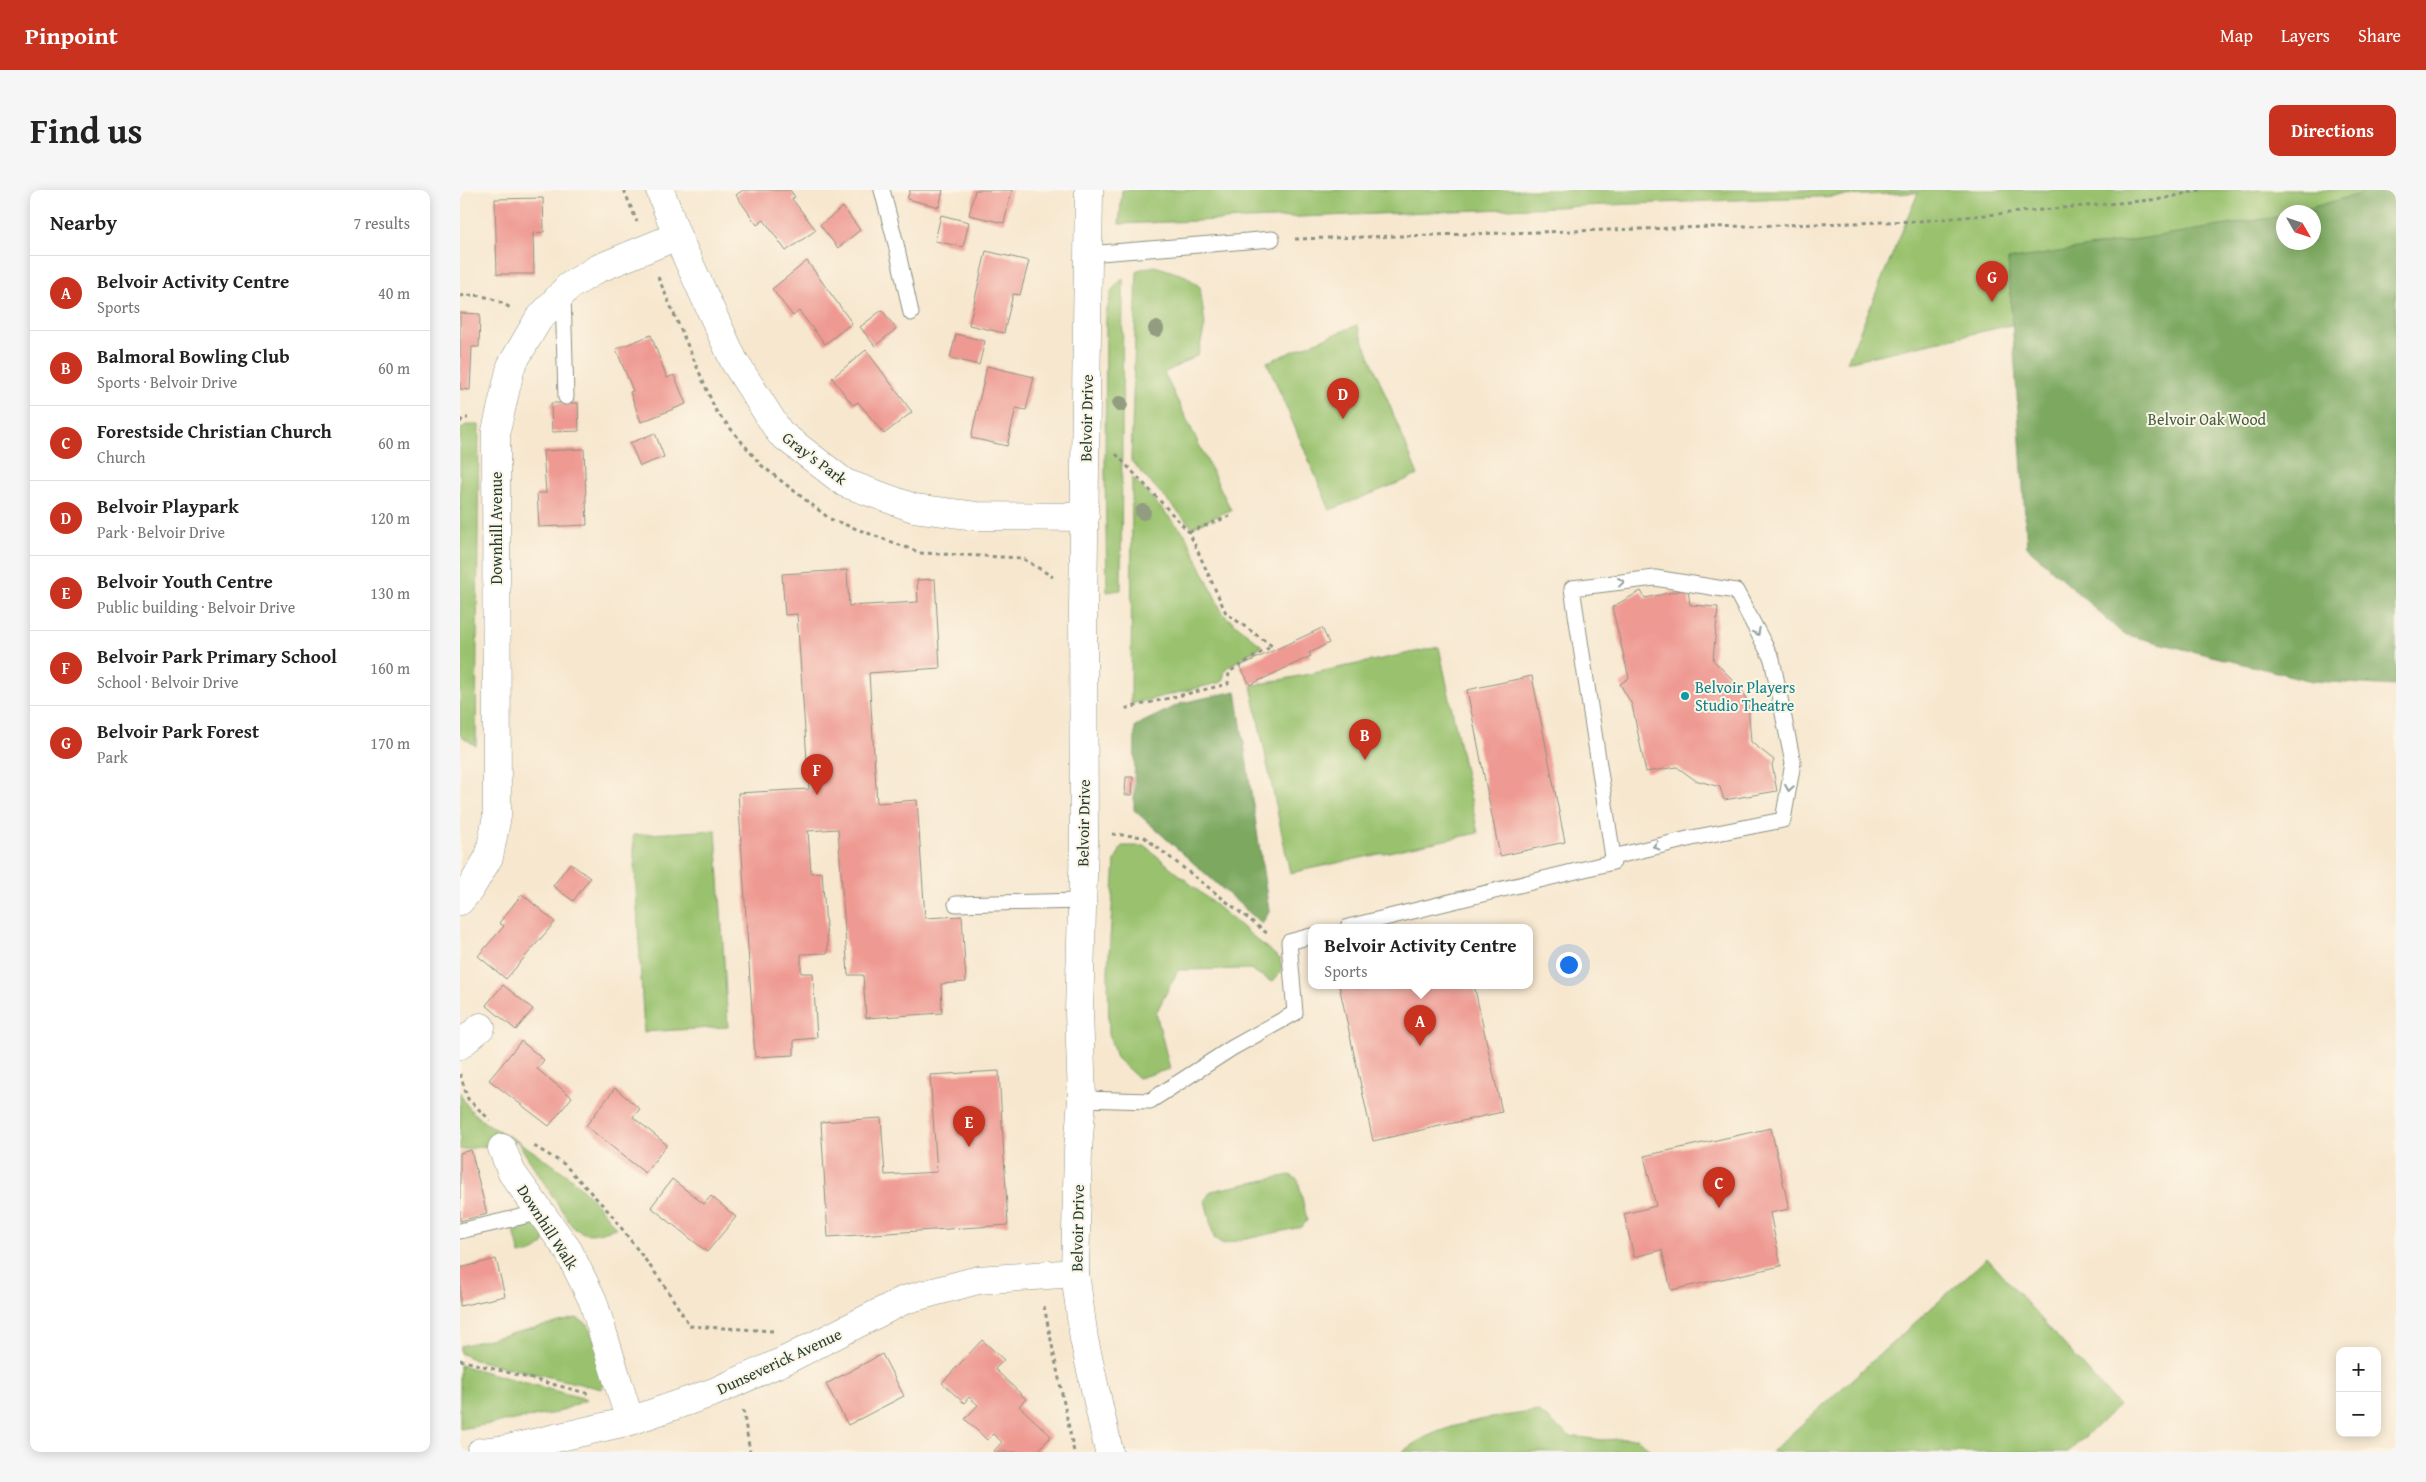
<!DOCTYPE html>
<html lang="en">
<head>
<meta charset="utf-8">
<style>
	:root { --surface:#fff; --page:#f6f6f6; --text:#222; --muted:#767676; --line:#e0e0e0; --accent:#c8321e }
	body { margin:0; font-family:"Gentium Book Plus",serif; background:var(--page); color:var(--text) }
	.controls { position:absolute; right:15px; bottom:15px; display:grid; overflow:hidden; border-radius:10px; box-shadow:0 2px 12px #0003 }
	.controls button { width:45px; height:45px; display:grid; place-items:center; padding:0; border:0; border-bottom:1px solid var(--line); background:var(--surface); color:var(--text); font:25px sans-serif }
	.compass { position:absolute; left:1816px; top:15px; width:45px; height:45px; border-radius:50%; background:var(--surface); box-shadow:0 2px 12px #0003; rotate:129deg }
	.you { position:absolute; left:1108px; top:774px; width:18px; height:18px; margin:-12px; border:4px solid #fff; border-radius:50%; background:#1a73e8; box-shadow:0 0 0 8px #1a73e833 }
	.badge { display:grid; place-items:center; width:32px; height:32px; border-radius:50%; background:var(--accent); color:#fff; font-size:16px; font-weight:700 }
	.pin { position:absolute; translate:-50% -41px; filter:drop-shadow(0 1px 2px #0008) }
	.pin::after { content:''; position:absolute; top:26px; width:18px; height:15px; background:inherit; clip-path:polygon(0 0,100% 0,50% 100%) }
	.popup { position:absolute; left:848px; top:734px; width:225px; height:65px; box-sizing:border-box; display:grid; place-content:center; border-radius:10px; background:var(--surface); filter:drop-shadow(0 1px 4px #0005); font-size:16px; white-space:nowrap; color:var(--muted) }
	.popup b { font-size:19px; color:var(--text) }
	.popup::after { content:''; position:absolute; left:50%; top:100%; margin-left:-10px; border:10px solid transparent; border-top-color:var(--surface) }
	.list { margin:0; padding:0; list-style:none }
	h2 { display:flex; justify-content:space-between; align-items:center; height:65px; margin:0; padding:0 20px; font-size:21px }
	h2 small { font-size:16px; font-weight:400; color:var(--muted) }
	.list li { display:grid; grid-template-columns:32px 1fr auto; gap:15px; align-items:center; box-sizing:border-box; height:75px; padding:0 20px; border-top:1px solid var(--line) }
	.list b { display:block; font-size:19px; white-space:nowrap }
	.list p { margin:0; font-size:16px; white-space:nowrap; color:var(--muted) }
	.list em { font-size:16px; font-style:normal; color:var(--muted) }
	.map { position:relative; flex:none; width:1936px; height:1262px; overflow:hidden; border-radius:10px }
	header { display:flex; align-items:center; gap:30px; box-sizing:border-box; height:70px; padding:0 25px; background:var(--accent); color:#fff }
	header strong { font-size:24px }
	nav { display:flex; gap:28px; margin-inline-start:auto; font-size:18px }
	.intro { display:flex; align-items:center; justify-content:space-between; box-sizing:border-box; height:120px; padding:0 30px }
	h1 { margin:0; font-size:35px }
	.button { padding:12px 22px; border-radius:10px; background:var(--accent); color:#fff; font-size:18px; font-weight:700 }
	main { display:flex; gap:30px; padding:0 30px }
	aside { flex:1; background:var(--surface); border-radius:10px; box-shadow:0 2px 12px #0003 }
	.map>svg:first-child { display:block }
	.green { fill:#9ac26e; stroke:#5c8051; fill-rule:evenodd }
	.forest { fill:#7ba861; stroke:#4d724a }
	.building { fill:#ee9992 }
	.lines { fill:none; stroke-linecap:round; stroke-linejoin:round }
	.service-casing { stroke:#8b9282; stroke-width:17 }
	.minor-casing { stroke:#8b9282; stroke-width:29 }
	.tertiary-casing { stroke:#8b9282; stroke-width:29 }
	.path { stroke:#8b9282; stroke-width:3; stroke-dasharray:4 4; stroke-linecap:butt }
	.service { stroke:#fff; stroke-width:15 }
	.minor { stroke:#fff; stroke-width:28 }
	.tertiary { stroke:#fff; stroke-width:28 }
	.tree { fill:#919c81 }
	.oneway { stroke:#8f9e9a }
	.culture-dot { fill:#0f9aa8; stroke:#fcf5e5; stroke-width:2 }
	.labels { text-anchor:middle; stroke-width:4; stroke-linejoin:round; paint-order:stroke }
	.street-label { font-size:16px; fill:#1f3d34; stroke:#fcf5e5 }
	.park-label { font-size:16px; fill:#3e5e42; stroke:#fcf5e5 }
	.culture-label { font-size:16px; fill:#0d838f; stroke:#fcf5e5; text-anchor:start }
</style>
</head>
<body>
<header>
<strong>Pinpoint</strong>
<nav><a>Map</a><a>Layers</a><a>Share</a></nav>
</header>
<div class="intro"><h1>Find us</h1><a class="button">Directions</a></div>
<main>
<aside>
<h2>Nearby<small>7 results</small></h2>
<ul class="list">
<li><span class="badge">A</span><div><b>Belvoir Activity Centre</b><p>Sports</p></div><em>40 m</em></li>
<li><span class="badge">B</span><div><b>Balmoral Bowling Club</b><p>Sports · Belvoir Drive</p></div><em>60 m</em></li>
<li><span class="badge">C</span><div><b>Forestside Christian Church</b><p>Church</p></div><em>60 m</em></li>
<li><span class="badge">D</span><div><b>Belvoir Playpark</b><p>Park · Belvoir Drive</p></div><em>120 m</em></li>
<li><span class="badge">E</span><div><b>Belvoir Youth Centre</b><p>Public building · Belvoir Drive</p></div><em>130 m</em></li>
<li><span class="badge">F</span><div><b>Belvoir Park Primary School</b><p>School · Belvoir Drive</p></div><em>160 m</em></li>
<li><span class="badge">G</span><div><b>Belvoir Park Forest</b><p>Park</p></div><em>170 m</em></li>
</ul>
</aside>
<div class="map">
<svg width="1936" height="1262" viewBox="0 0 1936 1262">
	<rect width="100%" height="100%" fill="#fcf5e5"/>
	<filter id="ink" filterUnits="userSpaceOnUse"><feTurbulence type="fractalNoise" baseFrequency=".02" numOctaves="2"/><feDisplacementMap in="SourceGraphic" scale="10" xChannelSelector="R" yChannelSelector="G"/><feConvolveMatrix kernelMatrix="1 2 1 2 8 2 1 2 1" color-interpolation-filters="sRGB"/></filter>
	<filter id="wash" filterUnits="userSpaceOnUse"><feTurbulence type="fractalNoise" baseFrequency=".0096" numOctaves="4" result="noise"/><feDisplacementMap in="SourceGraphic" scale="20" xChannelSelector="R" yChannelSelector="G"/><feGaussianBlur stdDeviation="1.12" result="paint"/><feColorMatrix in="noise" values="0 0 0 0 0 0 0 0 0 0 0 0 0 0 0 0 0 1.4 0 .05"/><feComposite in="paint" operator="in"/></filter>
	<g filter="url(#wash)">
		<rect width="100%" height="100%" fill="#f7e7cf"/>
		<g class="green">
			<path d="M662,0H1936V48L1387,172L1458,3L659,34ZM1824,22H1854V52H1824Z"/>
			<path d="M695,76L726,86L740,97L745,135L738,165L704,183L771,320L732,337L671,271L677,80Z"/>
			<path d="M663,88L661,400L647,402L645,283L646,124L652,100Z"/>
			<path d="M897,135L958,285L870,320L807,172Z"/>
			<path d="M6,235H19L16,556L0,545V240Z"/>
			<path d="M672,287L725,344L763,424L802,456L766,478L762,492L671,514Z"/>
			<path d="M979,457L1018,643L830,683L791,496Z"/>
			<path d="M256,640L268,837L184,842L173,645Z"/>
			<path d="M662,656H685L820,769L822,781L812,792L790,779L718,780L696,823L710,879L678,888L656,868L649,844L648,781L655,671Z"/>
			<path d="M0,902C10,929 35,938 57,951C73,961 88,971 103,982C123,997 141,1018 156,1038C138,1043 127,1049 112,1036L57,951L0,960Z"/>
			<path d="M830,985L838,990L847,1030L842,1037L763,1054L754,1048L745,1010L751,1001Z"/>
			<path d="M74,1034L85,1049C81,1061 72,1062 60,1065L53,1037Z"/>
			<path d="M1527,1068L1659,1216L1608,1262H1311Z"/>
			<path d="M116,1128L128,1134L146,1184L142,1199L15,1170L0,1163V1156Z"/>
			<path d="M0,1175L122,1208L126,1210L96,1223L0,1239Z"/>
			<path d="M1078,1221L1109,1246L1143,1250L1176,1248L1194,1262H942C980,1232 1032,1228 1078,1221Z"/>
		</g>
		<g class="forest">
			<path d="M1913,0H1936V496L1852,491L1663,444L1567,357L1548,70L1823,26L1824,52H1854V22H1836Z"/>
			<path d="M776,501L809,721L802,734L674,620L675,536L722,513Z"/>
		</g>
		<g id="blocks">
			<g class="building">
				<path d="M283,0H330L335,7L332,9L356,40L326,61L304,30L297,35L276,5Z"/>
				<path d="M450,0H483L479,17L447,9Z"/>
				<path d="M515,0H552L544,33L509,25Z"/>
				<path d="M83,8L84,42L73,43L74,84H37L35,9Z"/>
				<path d="M383,17L400,40L378,58L360,35Z"/>
				<path d="M481,25L509,32L503,57L475,51Z"/>
				<path d="M526,61L569,71L560,105L553,104L544,143L509,135Z"/>
				<path d="M347,71L392,133L365,154L339,121L333,126L312,99Z"/>
				<path d="M422,120L436,139L415,156L400,137Z"/>
				<path d="M0,123L20,124L19,157H12L10,200L0,199Z"/>
				<path d="M496,144L525,151L519,175L490,168Z"/>
				<path d="M191,145L207,188L214,185L226,214L181,232L170,202L173,201L156,159Z"/>
				<path d="M406,160L452,222L424,244L398,212L393,215L372,188Z"/>
				<path d="M527,176L574,187L566,220L556,218L547,256L511,248Z"/>
				<path d="M91,213H118L119,241L92,242Z"/>
				<path d="M195,243L204,267L180,276L170,253Z"/>
				<path d="M124,259L127,335L79,337L77,303H86L83,261Z"/>
				<path d="M387,380L389,416L458,412L457,390L475,389L480,478L409,483L417,613L457,610L465,728L502,726L506,792L481,794L482,823L406,828L403,785H388L378,639L348,641L351,683L362,682L368,763L341,764V783H353L357,848L334,850V865L295,867L278,603L349,599L337,424L325,425L322,384Z"/>
				<path d="M1228,399L1230,415L1258,417L1253,470L1281,498L1288,513L1291,552L1314,570L1312,575L1317,601L1264,610L1260,597L1235,590L1217,577L1186,582L1172,515L1160,494L1169,488L1152,417L1181,401L1185,408Z"/>
				<path d="M862,438L869,453L849,463L851,466L790,495L780,476Z"/>
				<path d="M1072,486L1105,652L1040,666L1007,500Z"/>
				<path d="M666,587H673L672,605H665Z"/>
				<path d="M110,673L130,688L113,711L93,696Z"/>
				<path d="M62,704L95,732L46,789L18,766L44,736L39,733Z"/>
				<path d="M43,795L73,819L56,840L26,815Z"/>
				<path d="M879,795H1014L1042,922L913,951Z"/>
				<path d="M61,851L84,870L77,879L112,907L89,936L29,890Z"/>
				<path d="M539,881L548,1035L368,1047L361,932L421,928L425,985L477,982L470,885Z"/>
				<path d="M155,898L180,919L173,927L207,955L185,983L126,936Z"/>
				<path d="M1311,938L1329,1019L1310,1023L1321,1076L1211,1100L1202,1060L1174,1067L1164,1024L1196,1016L1184,966Z"/>
				<path d="M11,960L27,1024L0,1031V963Z"/>
				<path d="M212,989L244,1014L251,1006L276,1027L247,1062L191,1017Z"/>
				<path d="M36,1069L45,1106L0,1116V1078Z"/>
				<path d="M522,1150L544,1170L535,1179L566,1209L559,1216L591,1246L577,1262H533L542,1252L533,1244L527,1250L505,1229L518,1215L509,1207L504,1213L482,1193Z"/>
				<path d="M422,1164L444,1206L388,1235L366,1194Z"/>
			</g>
		</g>
	</g>
	<g filter="url(#ink)">
		<use href="#blocks" fill-opacity="0" stroke="#8b9282" stroke-width="1"/>
		<g class="lines">
			<g class="service-casing">
				<g id="service">
					<path d="M422,0L436,54L451,123"/>
					<path d="M628,64L812,49"/>
					<path d="M103,103L106,207"/>
					<path d="M496,714L621,711"/>
					<path d="M888,737L1153,672V667L1112,398L1195,388L1276,401L1312,469L1333,573L1323,630L1232,648L1153,667"/>
					<path d="M622,909L690,911L772,858L835,823L829,752L851,746"/>
					<path d="M0,1041L82,1022"/>
				</g>
			</g>
			<g class="minor-casing">
				<g id="minor">
					<path d="M200,0L217,46L274,171L320,243L385,293L454,318L516,326L625,327"/>
					<path d="M0,711L10,699L29,667L37,626L36,241L51,176L78,130L108,97L137,79L217,46"/>
					<path d="M0,855L21,837"/>
					<path d="M42,958L52,983L108,1060L133,1111L170,1231"/>
				</g>
			</g>
			<g class="tertiary-casing">
				<g id="tertiary">
					<path d="M629,0L623,419L624,651L619,822L622,909L618,960L615,1083L624,1149L649,1262"/>
					<path d="M21,1262L48,1259L170,1231L254,1202L328,1169L444,1110L518,1090L615,1083"/>
				</g>
			</g>
			<g class="path">
				<path d="M164,0L177,32"/>
				<path d="M835,49L1460,31L1702,9L1740,0"/>
				<path d="M198,87L256,221L301,275L370,329L461,363L562,368L593,387"/>
				<path d="M0,106C20,103 35,108 52,119"/>
				<path d="M0,232L3,228H8"/>
				<path d="M656,264L729,342L766,423L812,456L769,482L768,494L663,519"/>
				<path d="M729,342L773,325"/>
				<path d="M652,644L684,647L808,744"/>
				<path d="M0,884L8,909L30,930"/>
				<path d="M74,956L104,974L150,1023L202,1092L230,1136L313,1141"/>
				<path d="M584,1116L614,1262"/>
				<path d="M0,1170L130,1204"/>
				<path d="M283,1220L290,1262"/>
			</g>
			<use href="#service" class="service"/>
			<use href="#minor" class="minor"/>
			<use href="#tertiary" class="tertiary"/>
		</g>
		<g class="tree">
			<circle cx="696" cy="139" r="8"/>
			<circle cx="660" cy="214" r="8"/>
			<circle cx="683" cy="322" r="8"/>
		</g>
		<defs><path id="oneway-chevron" d="M-2-3.5L2.5 0L-2 3.5" fill="none" stroke-width="1.6" stroke-linecap="round" stroke-linejoin="round" transform="scale(1.25)"/></defs>
		<g class="oneway">
			<use href="#oneway-chevron" transform="translate(1161 392) rotate(-7)"/>
			<use href="#oneway-chevron" transform="translate(1297 442) rotate(62)"/>
			<use href="#oneway-chevron" transform="translate(1329 598) rotate(99)"/>
			<use href="#oneway-chevron" transform="translate(1196 656) rotate(167)"/>
		</g>
	</g>
	<circle class="culture-dot" cx="1225" cy="506" r="5"/>
	<g class="labels">
		<g class="street-label">
			<text transform="translate(626 228) rotate(-89)" y="6">Belvoir Drive</text>
			<text transform="translate(355 268) rotate(37)" y="6">Gray's Park</text>
			<text transform="translate(36 338) rotate(-90)" y="6">Downhill Avenue</text>
			<text transform="translate(623 633) rotate(-89)" y="6">Belvoir Drive</text>
			<text transform="translate(88 1037) rotate(57)" y="6">Downhill Walk</text>
			<text transform="translate(617 1038) rotate(-89)" y="6">Belvoir Drive</text>
			<text transform="translate(319 1171) rotate(-25)" y="6">Dunseverick Avenue</text>
		</g>
		<g class="park-label">
			<text x="1747" y="235">Belvoir Oak Wood</text>
		</g>
		<g class="culture-label">
			<text x="1235" y="503">Belvoir Players<tspan x="1235" dy="18">Studio Theatre</tspan></text>
		</g>
	</g>
</svg>
<div class="controls">
<button>+</button>
<button>−</button>
</div>
<svg class="compass" viewBox="-18 -18 36 36"><path d="M0-13l5 13h-10z" fill="#e53935"/><path d="M0 13l5-13h-10z" fill="#767676"/></svg>
<div class="you"></div>
<div class="pin badge" style="left:960px;top:856px">A</div>
<div class="popup"><b>Belvoir Activity Centre</b>Sports</div>
<div class="pin badge" style="left:905px;top:570px">B</div>
<div class="pin badge" style="left:1259px;top:1018px">C</div>
<div class="pin badge" style="left:883px;top:229px">D</div>
<div class="pin badge" style="left:509px;top:957px">E</div>
<div class="pin badge" style="left:357px;top:605px">F</div>
<div class="pin badge" style="left:1532px;top:112px">G</div>
</div>
</main>
</body>
</html>
